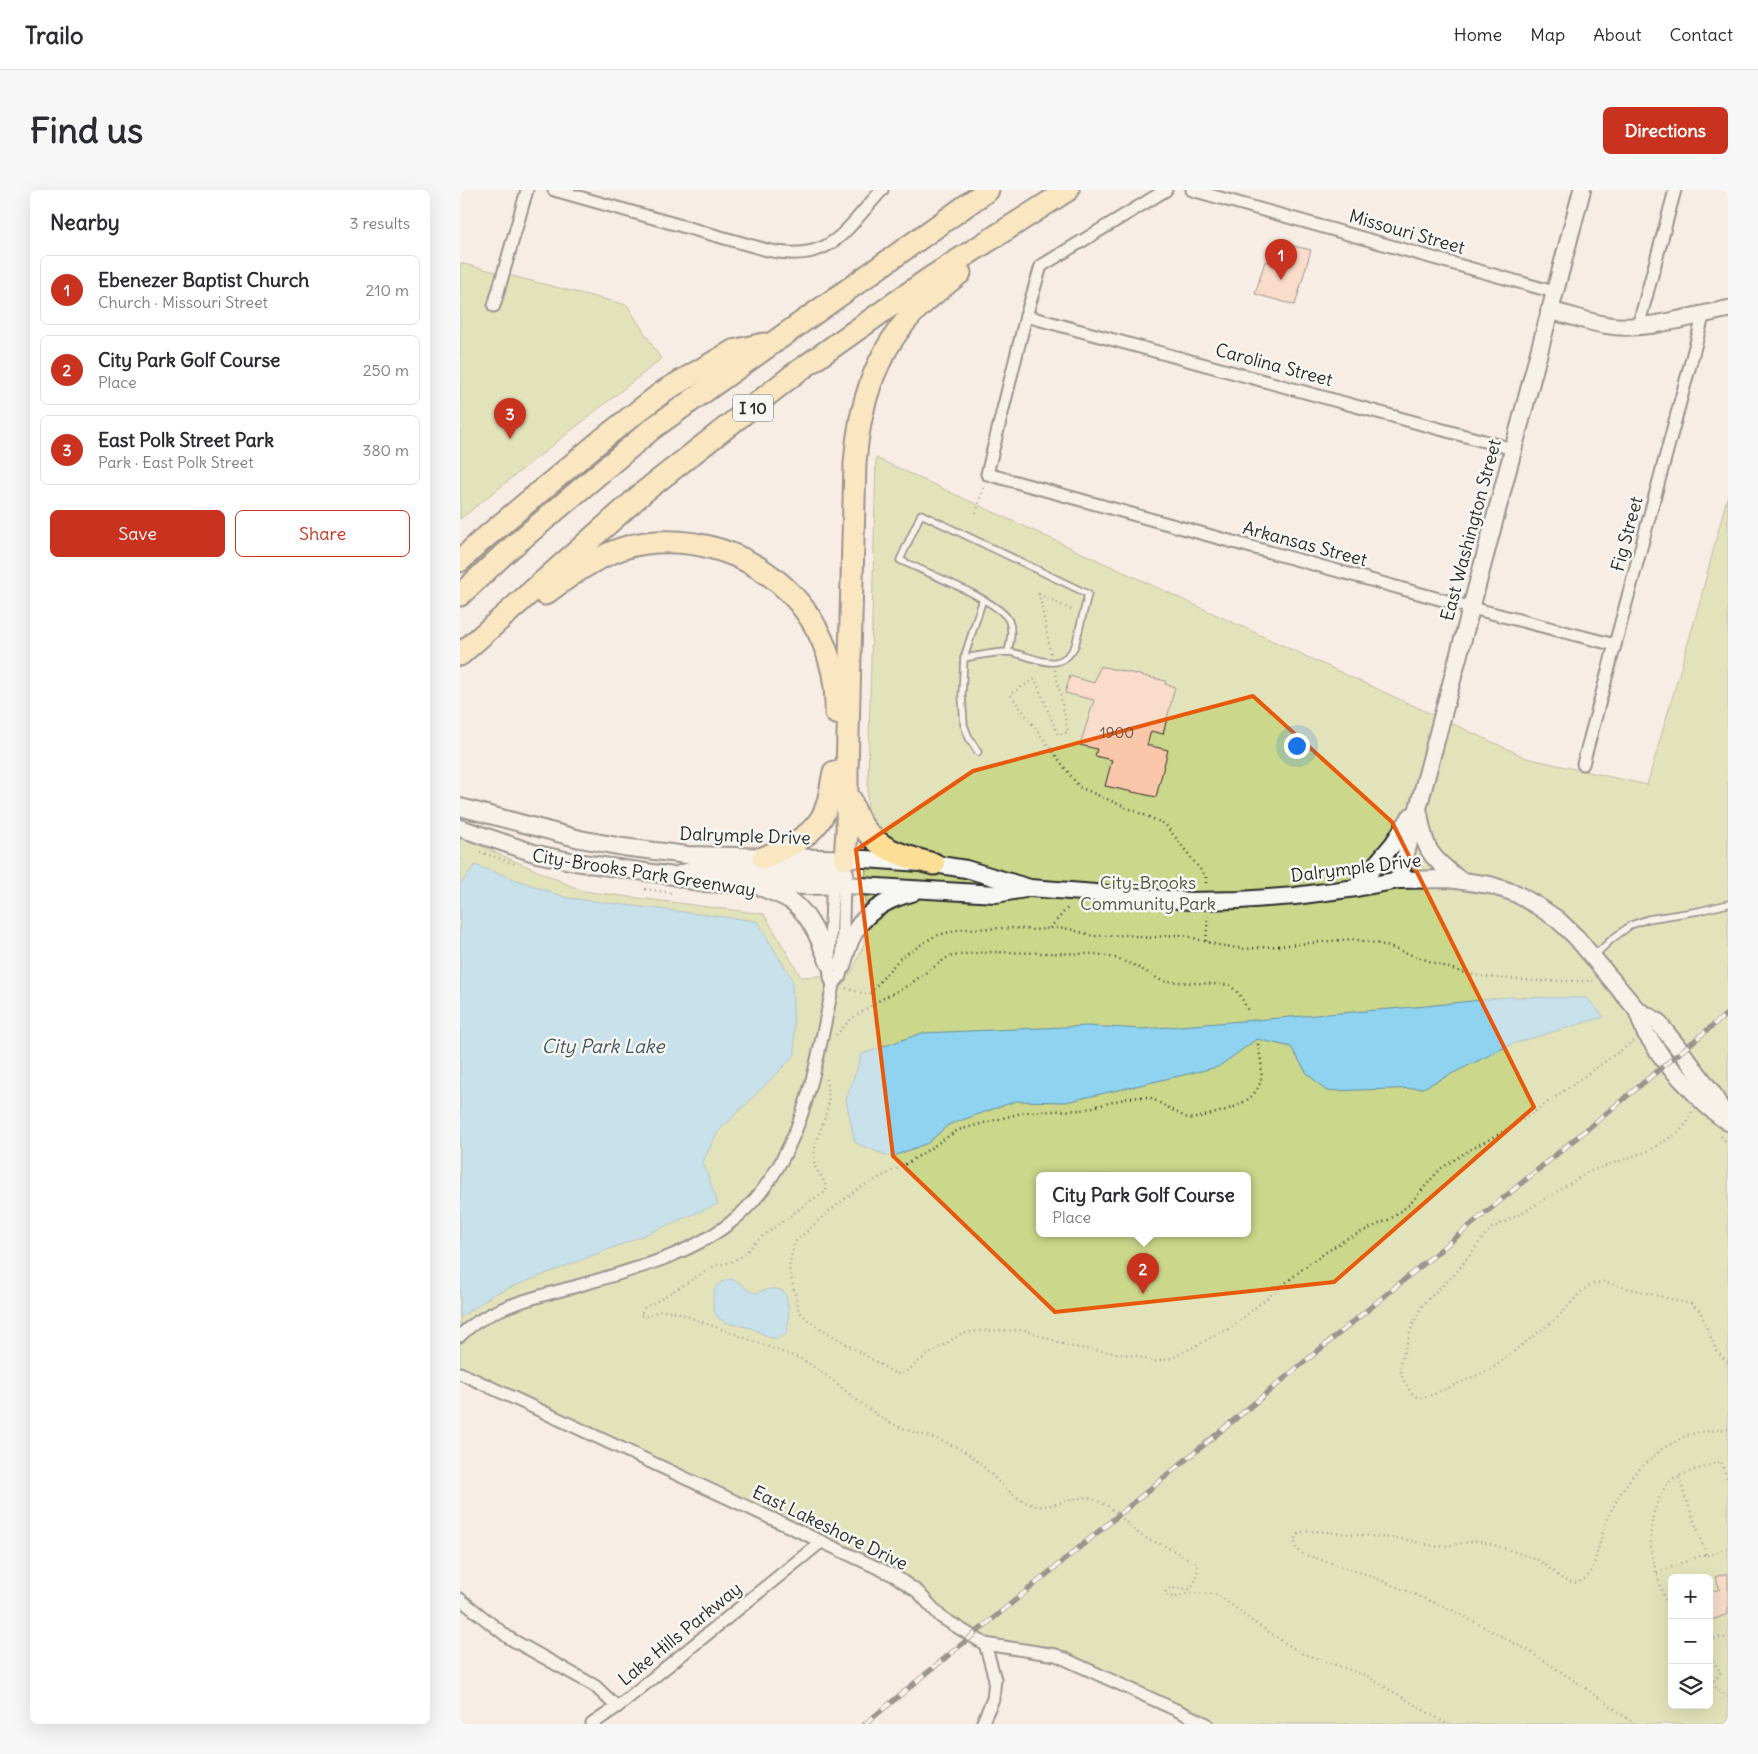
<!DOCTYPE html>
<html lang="en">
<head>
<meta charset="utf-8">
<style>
	:root { --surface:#fff; --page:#f7f7f7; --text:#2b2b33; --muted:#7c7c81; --line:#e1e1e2; --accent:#c8321e }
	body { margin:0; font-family:Delius,sans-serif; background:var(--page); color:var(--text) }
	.controls { position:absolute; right:15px; bottom:15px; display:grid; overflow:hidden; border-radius:8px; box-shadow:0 5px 20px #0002 }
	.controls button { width:45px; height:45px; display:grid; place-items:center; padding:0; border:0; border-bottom:1px solid var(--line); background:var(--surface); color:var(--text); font:25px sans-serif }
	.you { position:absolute; left:836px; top:555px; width:18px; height:18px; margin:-12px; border:4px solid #fff; border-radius:50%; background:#1a73e8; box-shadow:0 0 0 8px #1a73e833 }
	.badge { display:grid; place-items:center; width:32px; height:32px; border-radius:50%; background:var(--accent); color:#fff; font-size:16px; font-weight:700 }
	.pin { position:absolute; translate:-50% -41px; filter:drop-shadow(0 1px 2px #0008) }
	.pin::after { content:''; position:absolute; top:26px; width:18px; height:15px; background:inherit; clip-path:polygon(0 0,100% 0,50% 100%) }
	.popup { position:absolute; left:576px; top:982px; width:215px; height:65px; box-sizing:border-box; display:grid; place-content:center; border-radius:8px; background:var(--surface); filter:drop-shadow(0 1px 4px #0005); font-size:16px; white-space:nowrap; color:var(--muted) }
	.popup b { font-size:19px; color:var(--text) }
	.popup::after { content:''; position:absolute; left:50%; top:100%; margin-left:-10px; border:10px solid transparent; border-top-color:var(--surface) }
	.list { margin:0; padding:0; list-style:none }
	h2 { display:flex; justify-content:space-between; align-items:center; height:65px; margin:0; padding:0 20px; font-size:21px }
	h2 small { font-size:16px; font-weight:400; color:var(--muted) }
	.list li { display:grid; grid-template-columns:32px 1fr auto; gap:15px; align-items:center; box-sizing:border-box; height:70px; margin:0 10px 10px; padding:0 10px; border:1px solid var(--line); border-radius:8px }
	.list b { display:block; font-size:19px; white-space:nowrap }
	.list p { margin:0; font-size:16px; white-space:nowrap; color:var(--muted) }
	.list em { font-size:16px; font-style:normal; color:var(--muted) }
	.actions { display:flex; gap:10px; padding:15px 20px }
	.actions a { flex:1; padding:11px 0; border:1px solid var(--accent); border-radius:8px; text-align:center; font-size:18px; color:var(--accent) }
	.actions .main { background:var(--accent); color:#fff }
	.icon { flex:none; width:28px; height:28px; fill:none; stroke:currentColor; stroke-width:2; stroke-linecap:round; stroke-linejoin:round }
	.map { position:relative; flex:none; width:1268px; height:1534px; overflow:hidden; border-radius:8px }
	header { display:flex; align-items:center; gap:30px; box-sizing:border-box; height:70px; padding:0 25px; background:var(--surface); border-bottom:1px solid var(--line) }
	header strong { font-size:24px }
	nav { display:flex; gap:28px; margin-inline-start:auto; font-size:18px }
	.intro { display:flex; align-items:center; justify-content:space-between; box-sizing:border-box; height:120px; padding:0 30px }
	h1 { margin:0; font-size:35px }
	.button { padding:12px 22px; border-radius:8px; background:var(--accent); color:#fff; font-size:18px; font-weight:700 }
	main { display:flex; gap:30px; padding:0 30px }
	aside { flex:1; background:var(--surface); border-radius:8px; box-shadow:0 5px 20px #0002 }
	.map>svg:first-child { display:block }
	.green { fill:#cbd78a; stroke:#7b815a; fill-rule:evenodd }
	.water { fill:#8fd3f1; stroke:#6790a2 }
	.building { fill:#fbc7ab; stroke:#2b2b2b }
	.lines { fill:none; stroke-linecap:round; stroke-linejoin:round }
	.lane-casing { stroke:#2b2b2b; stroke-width:9 }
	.street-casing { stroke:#2b2b2b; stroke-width:15 }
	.secondary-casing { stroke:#2b2b2b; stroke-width:20 }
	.highway-casing { stroke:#2b2b2b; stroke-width:25 }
	.path { stroke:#2b2b2b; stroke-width:2.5; stroke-dasharray:1 4; stroke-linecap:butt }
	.lane { stroke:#f6f6f2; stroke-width:5.5 }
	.street { stroke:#f6f6f2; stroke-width:11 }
	.secondary { stroke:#f6f6f2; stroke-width:16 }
	.highway { stroke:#fcde96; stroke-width:21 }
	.rail-casing { stroke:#2b2b2b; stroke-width:5.5 }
	.rail { stroke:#f6f6f2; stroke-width:4; stroke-dasharray:11; stroke-linecap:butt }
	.marked { fill:none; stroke:#e8590c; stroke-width:4; stroke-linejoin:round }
	.labels { text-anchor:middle; stroke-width:5; stroke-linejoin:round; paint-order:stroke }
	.number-label { font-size:15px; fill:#5f524b }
	.shield { fill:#f6f6f2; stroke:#686867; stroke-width:1 }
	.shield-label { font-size:16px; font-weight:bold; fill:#2b2b2b }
	.street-label { font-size:18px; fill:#2b2b2b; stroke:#f6f6f2 }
	.park-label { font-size:18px; fill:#535643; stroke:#f6f6f2 }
	.water-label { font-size:19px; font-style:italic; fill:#44555c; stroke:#f6f6f2 }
</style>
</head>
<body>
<header>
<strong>Trailo</strong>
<nav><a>Home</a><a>Map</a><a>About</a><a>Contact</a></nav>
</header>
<div class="intro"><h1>Find us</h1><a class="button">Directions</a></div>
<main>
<aside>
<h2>Nearby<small>3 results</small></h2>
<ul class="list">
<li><span class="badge">1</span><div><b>Ebenezer Baptist Church</b><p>Church · Missouri Street</p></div><em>210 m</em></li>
<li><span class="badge">2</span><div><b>City Park Golf Course</b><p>Place</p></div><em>250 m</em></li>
<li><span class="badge">3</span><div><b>East Polk Street Park</b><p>Park · East Polk Street</p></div><em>380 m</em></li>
</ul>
<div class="actions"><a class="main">Save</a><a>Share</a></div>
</aside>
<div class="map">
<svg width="1268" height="1534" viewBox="0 0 1268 1534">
	<rect width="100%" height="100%" fill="#f7ede4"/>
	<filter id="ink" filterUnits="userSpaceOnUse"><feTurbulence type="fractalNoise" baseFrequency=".02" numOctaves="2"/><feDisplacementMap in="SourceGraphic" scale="10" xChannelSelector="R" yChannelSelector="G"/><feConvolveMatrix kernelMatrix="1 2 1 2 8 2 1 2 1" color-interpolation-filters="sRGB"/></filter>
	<g filter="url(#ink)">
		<g class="green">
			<path d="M0,73L167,115L201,169L0,329Z"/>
			<path d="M416,268L1056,563L1066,568L1187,595L1239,415L1268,304V1534H747L596,1465L525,1454L435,1386L0,1183V647L123,701L304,724L341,787L391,784L404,754ZM579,985H787V1043H579ZM1212,1388H1249V1515H1212Z"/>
		</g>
		<g class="water">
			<path d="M15,675L108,708L297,731L332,789L335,865L257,943L243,972L258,1014L165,1053L34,1104L0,1128V695Z"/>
			<path d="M1047,807L1127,808L1144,827L1052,854L963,898L866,901L846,882L831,857L797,849L758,877L606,912L556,911L488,935L468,953L431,967L395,953L386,910L402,864L462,843L628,836L684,839L966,816Z"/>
			<path d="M269,1089C278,1089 285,1099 294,1103C306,1101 312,1095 324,1102C330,1113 330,1133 326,1144L316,1149C307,1147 300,1142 291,1138C281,1135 270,1136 261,1130C251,1124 250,1102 259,1094C261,1092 266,1090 269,1089Z"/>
		</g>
		<g class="building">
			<path d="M830,55L851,60L835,115L795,104L805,71L824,76Z"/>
			<path d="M640,476L706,491L705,494L715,497L703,544L691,541L687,555L708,560L696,607L645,596L652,570L635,566L637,559L620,555L634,510L605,503L610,486L634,493Z"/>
			<path d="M1268,1383V1424L1249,1431V1403L1260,1399L1255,1387Z"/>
		</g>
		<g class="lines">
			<g class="lane-casing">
				<g id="lane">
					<path d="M504,468C518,466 534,462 547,462C571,463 598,488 615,456L628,404L461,324L440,370C462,381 541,411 549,431C553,441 550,452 548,462"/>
					<path d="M518,562L509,548L504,535L502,505L504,468L523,409"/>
					<path d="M1134,766L1152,749L1171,735L1188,729L1239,721L1268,714"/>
				</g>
			</g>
			<g class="street-casing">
				<g id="street">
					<path d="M94,0L307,60C371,74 383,42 422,0"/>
					<path d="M706,0L581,76L566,126L527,284L1012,418L1155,455"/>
					<path d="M732,0L1094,102"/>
					<path d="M34,116L67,0"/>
					<path d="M566,126L1053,259"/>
					<path d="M1178,137L1215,0"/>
					<path d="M1123,574L1244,123"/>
					<path d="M373,689L369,774L370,787L373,795"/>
					<path d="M0,1146C27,1117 80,1106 117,1096C169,1081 227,1066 270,1033C342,977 355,878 373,795L380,786L382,776L384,689"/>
					<path d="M0,1183L435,1386L458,1402L481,1427L525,1454L596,1465L747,1534"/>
					<path d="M0,1409L49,1448L135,1496L157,1517"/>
					<path d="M132,1534L157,1517L361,1352"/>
					<path d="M522,1534L533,1509L535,1489L525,1454"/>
				</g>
			</g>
			<g class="secondary-casing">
				<g id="secondary">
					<path d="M1089,121C1109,124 1127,132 1146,135C1182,142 1231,126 1268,119"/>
					<path d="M0,617L120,649L163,657L227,665L405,669L474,674L506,679L570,698L623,702L730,711L780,710L835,706L896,698L939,690L989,689L1030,695L1055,703L1076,715L1097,729L1116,747L1177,820L1197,831L1221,861L1253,904L1268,932"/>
					<path d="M959,623C965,662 970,666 1000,690"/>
					<path d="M0,638L77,664L115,672L214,686L240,693L349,696L384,695L536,704L565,699"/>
					<path d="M214,686L240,678L385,683"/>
					<path d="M939,690L1122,0"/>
					<path d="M302,698C312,702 325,706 334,713C352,728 361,753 369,774"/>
					<path d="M896,698L933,654L951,626"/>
					<path d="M382,776C385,767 387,758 391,749C402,724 426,709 452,703"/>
					<path d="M1177,820L1185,842L1206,873L1245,914L1262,928"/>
				</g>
			</g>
			<g class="highway-casing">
				<g id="highway">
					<path d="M0,371L20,352L145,247L204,201L273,161L304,154"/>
					<path d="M85,404C114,382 150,357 186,353C288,341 380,418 376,523"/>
					<path d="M0,405L45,363L193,238L528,0"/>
					<path d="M0,465L185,301L333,185L470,88L608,0"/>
					<path d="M391,610C403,654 433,664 474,674"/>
					<path d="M303,668C327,657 354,647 365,621C370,609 371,595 374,582"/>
					<path d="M385,669L387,641V583L395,273C399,217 414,165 453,123C467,108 484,96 500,83"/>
				</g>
			</g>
			<g class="path">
				<path d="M516,323L524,295"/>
				<path d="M591,463L579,404L614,421"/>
				<path d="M595,480L608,542L598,545L575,489L550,504L619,597L705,634L746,687V695"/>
				<path d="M20,662L55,674"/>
				<path d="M185,699L212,703"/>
				<path d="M590,738L609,716"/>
				<path d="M746,751L748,726"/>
				<path d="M386,798L405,804L410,803L441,767L475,746L501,739L555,738L574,740L595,738L610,739L633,746L669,745L688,748L712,745H723L758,755L785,759L892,749L920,754L1001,782L1026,787L1079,791H1133"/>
				<path d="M376,845L391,829L418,811L447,796L488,767L505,764L532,762L637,764L655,768L676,776L702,791L770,795L780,805L788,821"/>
				<path d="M798,854C800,865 803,878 801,889C795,918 756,922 733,929L725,927L689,907H681L668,908L622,920L565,922L498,940L448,973L399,998L367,1023L334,1053L329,1078L339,1121L350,1132L436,1184H441L447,1181L463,1168L501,1144L517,1141L566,1140L608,1156L676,1166L694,1172L712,1168L772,1137L850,1073L886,1049L930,1029L950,1014L980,979L1008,961L1057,934L1174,851"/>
				<path d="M367,889C366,898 370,907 368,916C364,934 354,951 354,970C354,982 368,990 366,1002L353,1009L299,1049L282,1066L269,1073L256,1075L194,1113L185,1117L180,1125L188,1127L198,1121H213L341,1169C372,1186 396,1213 427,1231C452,1245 484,1247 508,1264C531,1279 545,1306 573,1315C592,1321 612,1303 633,1309C654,1315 664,1333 681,1345C687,1350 697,1352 705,1356C716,1362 727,1368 738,1374C737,1384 737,1392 729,1399L710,1398L705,1402L708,1407H716L728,1403L757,1404L792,1431L841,1463L907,1486L987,1534"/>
				<path d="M1232,922L1227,933L1219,942L1188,961L1128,982L1061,1024L1032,1038L1024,1046L996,1083L963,1114L953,1134L942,1168L940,1175L942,1188L950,1201L955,1206L962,1208L972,1205L1033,1178L1098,1127L1123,1100L1132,1094L1143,1092L1231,1114L1240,1121L1257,1162L1268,1172"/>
				<path d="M1261,946L1268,954"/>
				<path d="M1246,1364L1218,1286L1261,1271L1268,1292"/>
				<path d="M1196,1382C1194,1373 1191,1364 1191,1355C1189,1333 1197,1296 1218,1286"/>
				<path d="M1212,1429L1196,1383L1246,1364L1247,1366L1268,1358"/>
				<path d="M1249,1449L1268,1447"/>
				<path d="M1249,1467L1261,1482L1251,1494L1268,1507"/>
				<path d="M1175,1534L1121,1495L1069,1461L994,1421L908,1385L843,1364L836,1360L835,1352L836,1346L841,1342L855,1341L943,1349L978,1357L1017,1351L1034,1355L1079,1370L1104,1390L1117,1393L1126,1388L1132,1381L1147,1328L1162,1301L1174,1284L1202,1259L1225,1246L1239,1242L1268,1239"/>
			</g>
			<use href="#lane" class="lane"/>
			<use href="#street" class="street"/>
			<use href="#secondary" class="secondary"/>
			<use href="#highway" class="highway"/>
			<g class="rail-casing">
				<path id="rail" d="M405,1534L1268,823"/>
			</g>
			<use href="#rail" class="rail"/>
		</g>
	</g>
	<path d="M0 0H1268V1534H0ZM793,506L932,632L1074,917L874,1092L595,1122L433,966L396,660L513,581Z" fill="#f7ede4" fill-opacity=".55" fill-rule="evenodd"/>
	<path class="marked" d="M793,506L932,632L1074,917L874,1092L595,1122L433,966L396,660L513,581Z"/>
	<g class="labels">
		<g class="number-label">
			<text x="657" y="548">1900</text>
		</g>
		<rect class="shield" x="273" y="204.5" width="40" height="27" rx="4"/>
		<g class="shield-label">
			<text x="293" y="224">I 10</text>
		</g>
		<g class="street-label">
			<text transform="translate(947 42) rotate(16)" y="6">Missouri Street</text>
			<text transform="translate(814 175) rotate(15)" y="6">Carolina Street</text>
			<text transform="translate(1011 340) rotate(-75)" y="6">East Washington Street</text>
			<text transform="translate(1167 344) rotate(-75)" y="6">Fig Street</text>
			<text transform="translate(845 354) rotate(15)" y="6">Arkansas Street</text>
			<text transform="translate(285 646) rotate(2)" y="6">Dalrymple Drive</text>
			<text transform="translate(896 678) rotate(-7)" y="6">Dalrymple Drive</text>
			<text transform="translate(184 683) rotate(9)" y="6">City-Brooks Park Greenway</text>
			<text transform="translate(370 1338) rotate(26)" y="6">East Lakeshore Drive</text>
			<text transform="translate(220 1444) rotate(-39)" y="6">Lake Hills Parkway</text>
		</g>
		<g class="park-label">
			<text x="688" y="699">City-Brooks<tspan x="688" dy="21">Community Park</tspan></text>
		</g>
		<g class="water-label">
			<text x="143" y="863">City Park Lake</text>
		</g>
	</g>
</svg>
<div class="controls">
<button>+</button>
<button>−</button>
<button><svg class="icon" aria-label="layers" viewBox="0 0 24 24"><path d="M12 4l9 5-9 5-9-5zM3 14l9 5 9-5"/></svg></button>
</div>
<div class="you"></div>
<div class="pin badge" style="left:821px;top:90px">1</div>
<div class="pin badge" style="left:683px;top:1104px">2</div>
<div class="popup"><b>City Park Golf Course</b>Place</div>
<div class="pin badge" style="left:50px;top:249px">3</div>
</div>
</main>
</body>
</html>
